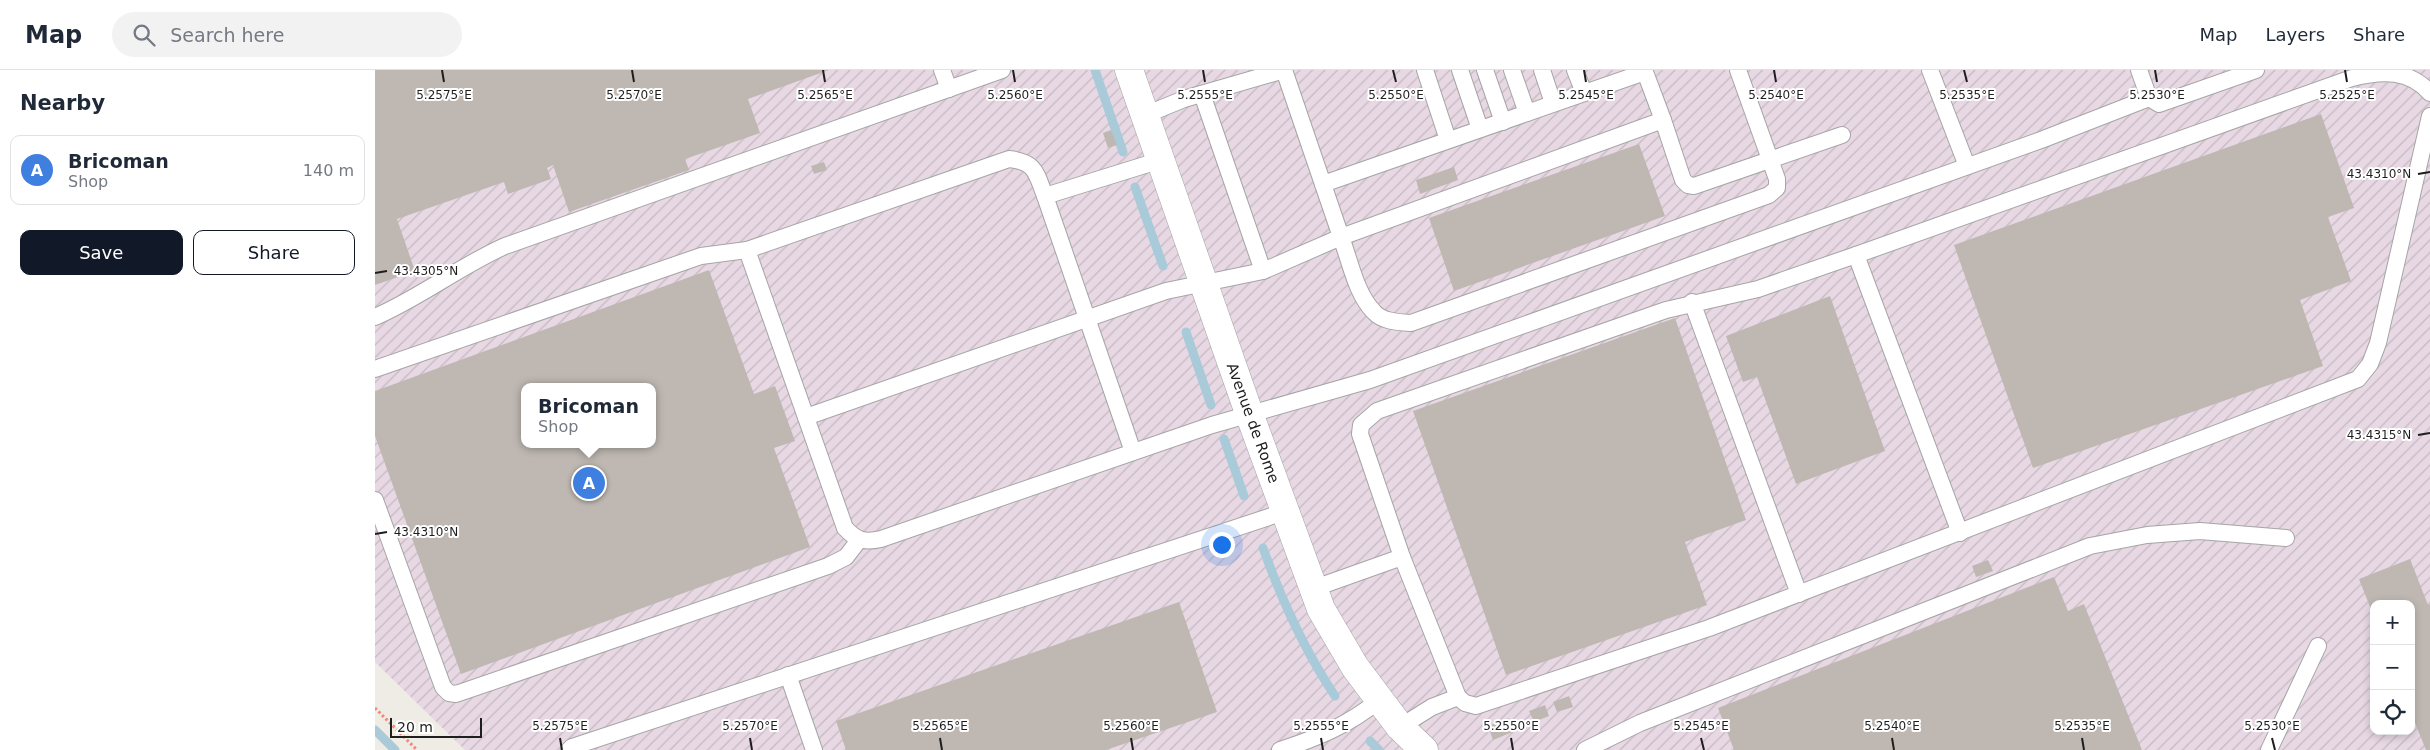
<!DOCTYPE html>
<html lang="en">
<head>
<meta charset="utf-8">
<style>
	:root { --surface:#fff; --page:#f2f2f3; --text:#1f2937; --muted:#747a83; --line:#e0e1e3; --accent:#111827 }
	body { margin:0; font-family:"DejaVu Sans",sans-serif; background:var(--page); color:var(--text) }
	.controls { position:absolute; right:15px; bottom:15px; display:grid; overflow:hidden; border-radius:10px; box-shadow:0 2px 8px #0003 }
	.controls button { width:45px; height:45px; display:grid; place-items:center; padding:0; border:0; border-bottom:1px solid var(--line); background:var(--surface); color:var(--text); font:25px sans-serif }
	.scale { position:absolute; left:15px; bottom:12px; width:92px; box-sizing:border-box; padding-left:5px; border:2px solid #1e1e1e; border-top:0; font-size:14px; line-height:18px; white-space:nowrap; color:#1e1e1e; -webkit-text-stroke:4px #fff; paint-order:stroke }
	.you { position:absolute; left:846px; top:474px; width:18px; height:18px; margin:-12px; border:4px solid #fff; border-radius:50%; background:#1a73e8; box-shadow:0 0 0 8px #1a73e833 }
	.badge { display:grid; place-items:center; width:32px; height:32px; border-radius:50%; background:var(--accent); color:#fff; font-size:16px; font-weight:700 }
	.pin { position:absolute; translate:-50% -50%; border:2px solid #fff; box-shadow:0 1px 5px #0006 }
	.popup { position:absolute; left:146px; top:313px; width:135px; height:65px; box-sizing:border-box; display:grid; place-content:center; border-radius:10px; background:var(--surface); filter:drop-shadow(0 1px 4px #0005); font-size:16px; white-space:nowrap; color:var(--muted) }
	.popup b { font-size:19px; color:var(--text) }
	.popup::after { content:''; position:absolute; left:50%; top:100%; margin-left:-10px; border:10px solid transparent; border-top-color:var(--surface) }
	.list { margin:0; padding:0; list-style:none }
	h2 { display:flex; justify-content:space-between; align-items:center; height:65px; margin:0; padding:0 20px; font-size:21px }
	h2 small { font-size:16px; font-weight:400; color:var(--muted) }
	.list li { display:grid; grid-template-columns:32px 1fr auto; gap:15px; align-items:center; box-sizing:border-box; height:70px; margin:0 10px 10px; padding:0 10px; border:1px solid var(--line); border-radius:10px }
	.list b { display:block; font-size:19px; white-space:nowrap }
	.list p { margin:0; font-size:16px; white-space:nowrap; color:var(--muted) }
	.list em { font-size:16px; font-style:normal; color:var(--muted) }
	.actions { display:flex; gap:10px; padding:15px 20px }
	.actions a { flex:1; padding:11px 0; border:1px solid var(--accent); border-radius:10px; text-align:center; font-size:18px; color:var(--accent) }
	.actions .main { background:var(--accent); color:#fff }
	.icon { flex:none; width:28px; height:28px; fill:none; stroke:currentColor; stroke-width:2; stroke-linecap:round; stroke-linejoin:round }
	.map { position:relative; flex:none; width:2055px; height:680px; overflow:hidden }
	header { display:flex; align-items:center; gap:30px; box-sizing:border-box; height:70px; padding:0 25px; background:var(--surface); border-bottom:1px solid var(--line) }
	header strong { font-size:24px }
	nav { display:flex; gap:28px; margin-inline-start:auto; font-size:18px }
	.search { width:350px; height:45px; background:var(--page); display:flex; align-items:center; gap:12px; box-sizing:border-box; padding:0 18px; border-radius:28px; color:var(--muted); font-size:19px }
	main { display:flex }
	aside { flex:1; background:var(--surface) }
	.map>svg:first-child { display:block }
	.industrial { fill:url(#industrial-furrows); fill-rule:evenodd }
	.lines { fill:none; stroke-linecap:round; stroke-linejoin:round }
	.stream { stroke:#a9cbd9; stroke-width:9 }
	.building { fill:#bfb8b2; fill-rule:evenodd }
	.service-casing { stroke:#a5a5a5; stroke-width:18 }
	.minor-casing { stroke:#a5a5a5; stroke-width:29 }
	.path { stroke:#f08975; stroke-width:3; stroke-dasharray:2.5 2.5; stroke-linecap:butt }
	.service { stroke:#fff; stroke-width:16 }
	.minor { stroke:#fff; stroke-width:28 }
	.ticks { fill:none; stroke:#1e1e1e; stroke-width:2 }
	.labels { text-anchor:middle; stroke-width:4; stroke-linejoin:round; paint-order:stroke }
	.street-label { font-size:15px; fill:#1e1e1e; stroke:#fff }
	.ticks-label { font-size:12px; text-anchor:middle; fill:#1e1e1e; stroke:#fff; stroke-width:4; stroke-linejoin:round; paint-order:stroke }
</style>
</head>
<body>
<header>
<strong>Map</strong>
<div class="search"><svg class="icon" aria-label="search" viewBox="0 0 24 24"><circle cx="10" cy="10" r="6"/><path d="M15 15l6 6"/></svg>Search here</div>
<nav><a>Map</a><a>Layers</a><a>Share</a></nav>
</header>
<main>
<aside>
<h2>Nearby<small></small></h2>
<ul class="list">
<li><span class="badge" style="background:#3f7fe0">A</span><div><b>Bricoman</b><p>Shop</p></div><em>140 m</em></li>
</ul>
<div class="actions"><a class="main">Save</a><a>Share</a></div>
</aside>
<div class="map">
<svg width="2055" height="680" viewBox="0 0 2055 680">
	<defs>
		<pattern id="industrial-furrows" width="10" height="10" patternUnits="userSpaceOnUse" patternTransform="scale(1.25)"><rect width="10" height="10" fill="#e7d8e3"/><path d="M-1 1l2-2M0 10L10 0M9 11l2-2" fill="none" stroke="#c6b9c2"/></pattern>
	</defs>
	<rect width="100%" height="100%" fill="#efece5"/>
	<path class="industrial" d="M0,0H2055V680H90L0,592ZM150,317H278V374H150ZM1999,534H2036V661H1999Z"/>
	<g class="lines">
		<g class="stream">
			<path d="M720,0L748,82"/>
			<path d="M760,117L788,196"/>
			<path d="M811,262L836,335"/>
			<path d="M849,369L869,426"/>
			<path d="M888,478C907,531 929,580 960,626"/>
			<path d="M0,660L20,680"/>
			<path d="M995,671L1004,680"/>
		</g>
	</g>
	<g class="building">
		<path d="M0,0H454L373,29L385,63L310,89L314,100L194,142L178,95L172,98L176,109L133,124L129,112L22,149L40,201L0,215Z"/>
		<path d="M1946,44L1979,138L1953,147L1976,211L1925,230L1948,296L1658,398L1579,175Z"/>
		<path d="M736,60L742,75L733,78L728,63Z"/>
		<path d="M1264,74L1290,146L1079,221L1054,148Z"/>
		<path d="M449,92L452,100L439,104L436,96Z"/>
		<path d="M1079,97L1083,110L1045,124L1041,110Z"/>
		<path d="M334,200L379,324L400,316L420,371L399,378L435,477L86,604L0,366V321ZM150,317H278V374H150Z"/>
		<path d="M1455,226L1510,381L1421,414L1382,307L1368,312L1351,266Z"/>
		<path d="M1300,248L1371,450L1310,472L1332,535L1131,605L1038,341Z"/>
		<path d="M2035,489L2053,535L2055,534V680H2051L2036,643V534H1999V547L1984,509Z"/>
		<path d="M1613,490L1618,501L1601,507L1597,496Z"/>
		<path d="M1679,507L1693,541L1709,534L1767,680H1359L1343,638Z"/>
		<path d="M804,532L842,642L731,680H471L461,651Z"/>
		<path d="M1194,626L1198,637L1182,642L1178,632Z"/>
		<path d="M1170,635L1174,646L1159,652L1154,641Z"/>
		<path d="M1134,648L1140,661L1118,670L1113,656Z"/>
	</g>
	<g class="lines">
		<g class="service-casing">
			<g id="service">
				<path d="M567,0L574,19"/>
				<path d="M1050,0L1073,70"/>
				<path d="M1085,0L1105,59"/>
				<path d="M1110,0L1128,52"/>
				<path d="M1137,0L1152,43"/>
				<path d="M1167,0L1178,33"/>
				<path d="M1200,0L1209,23"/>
				<path d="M1555,0L1592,96"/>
				<path d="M1764,0L1774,28L1784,34L1881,0"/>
				<path d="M827,24L888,201"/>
				<path d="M770,45L809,29L909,0"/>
				<path d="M1288,50L1308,110L1313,115L1319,116L1467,65"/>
				<path d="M786,90L670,126C661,103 661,92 634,89L372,180L470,458C481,470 489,473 506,469L837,355L995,310L1666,70L1774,28"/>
				<path d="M948,114L1270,2L1288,50L966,167C975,191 981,224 999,242C1008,252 1024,252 1036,253L1394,125L1402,118V109L1363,0"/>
				<path d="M670,126L758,382"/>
				<path d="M1317,232L1424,524"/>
				<path d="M0,247C46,227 85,196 130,176L627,0"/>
				<path d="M0,299L326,186L372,180"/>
				<path d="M431,347L791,221L888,201L966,167L909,0"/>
				<path d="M0,430L68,617L74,623L81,624L453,496L471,487L484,470"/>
				<path d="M1585,463L1481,185L1977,8C2008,0 2035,0 2055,23"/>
				<path d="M1027,487L985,364L986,355L1002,341L1291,240L1383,219L1481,185"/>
				<path d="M937,519L1027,487L1083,627L1090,633L1101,636L1334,558L1983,309L1995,294L2003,273L2055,46"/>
				<path d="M413,605L439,680"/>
				<path d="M1025,657L1057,637L1083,627"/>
				<path d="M194,680L197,677L909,442"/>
				<path d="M905,680C942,668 974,655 1004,630"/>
				<path d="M1210,680L1265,653L1715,476L1772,465L1825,461L1911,468"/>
				<path d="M1894,680L1943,576"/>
			</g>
		</g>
		<g class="minor-casing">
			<path id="minor" d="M754,0L874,343L946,539L980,597L1025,657L1049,680"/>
		</g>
		<path class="path" d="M0,638L42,680"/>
		<use href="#service" class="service"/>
		<use href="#minor" class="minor"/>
	</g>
	<path class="ticks" d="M67,0L69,12M257,0L259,12M448,0L450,12M638,0L640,12M828,0L830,12M1018,0L1021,12M1209,0L1211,12M1399,0L1401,12M1589,0L1592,12M1780,0L1782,12M1970,0L1972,12M2043,104L2055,102M0,203L12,201M2043,365L2055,363M0,464L12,462M185,668L187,680M375,668L377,680M565,668L567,680M756,668L758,680M946,668L948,680M1136,668L1138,680M1326,668L1329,680M1517,668L1519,680M1707,668L1709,680M1897,668L1900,680"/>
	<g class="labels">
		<g class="street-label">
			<text transform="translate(878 353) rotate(70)" y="5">Avenue de Rome</text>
		</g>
	</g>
	<g class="ticks-label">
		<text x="69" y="29">5.2575°E</text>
		<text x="259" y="29">5.2570°E</text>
		<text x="450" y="29">5.2565°E</text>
		<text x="640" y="29">5.2560°E</text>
		<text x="830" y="29">5.2555°E</text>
		<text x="1021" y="29">5.2550°E</text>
		<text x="1211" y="29">5.2545°E</text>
		<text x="1401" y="29">5.2540°E</text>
		<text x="1592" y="29">5.2535°E</text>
		<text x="1782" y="29">5.2530°E</text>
		<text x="1972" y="29">5.2525°E</text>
		<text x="2004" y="108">43.4310°N</text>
		<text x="51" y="205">43.4305°N</text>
		<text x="2004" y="369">43.4315°N</text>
		<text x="51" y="466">43.4310°N</text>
		<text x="185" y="660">5.2575°E</text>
		<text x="375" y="660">5.2570°E</text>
		<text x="565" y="660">5.2565°E</text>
		<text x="756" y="660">5.2560°E</text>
		<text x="946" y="660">5.2555°E</text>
		<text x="1136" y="660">5.2550°E</text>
		<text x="1326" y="660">5.2545°E</text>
		<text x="1517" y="660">5.2540°E</text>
		<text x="1707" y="660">5.2535°E</text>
		<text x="1897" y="660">5.2530°E</text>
	</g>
</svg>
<div class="controls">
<button>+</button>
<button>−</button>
<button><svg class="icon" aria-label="locate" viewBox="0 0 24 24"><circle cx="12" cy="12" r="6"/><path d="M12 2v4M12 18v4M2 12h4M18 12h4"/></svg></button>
</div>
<div class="scale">20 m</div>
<div class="you"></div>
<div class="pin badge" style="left:214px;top:413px;background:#3f7fe0">A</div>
<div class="popup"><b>Bricoman</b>Shop</div>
</div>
</main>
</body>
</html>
